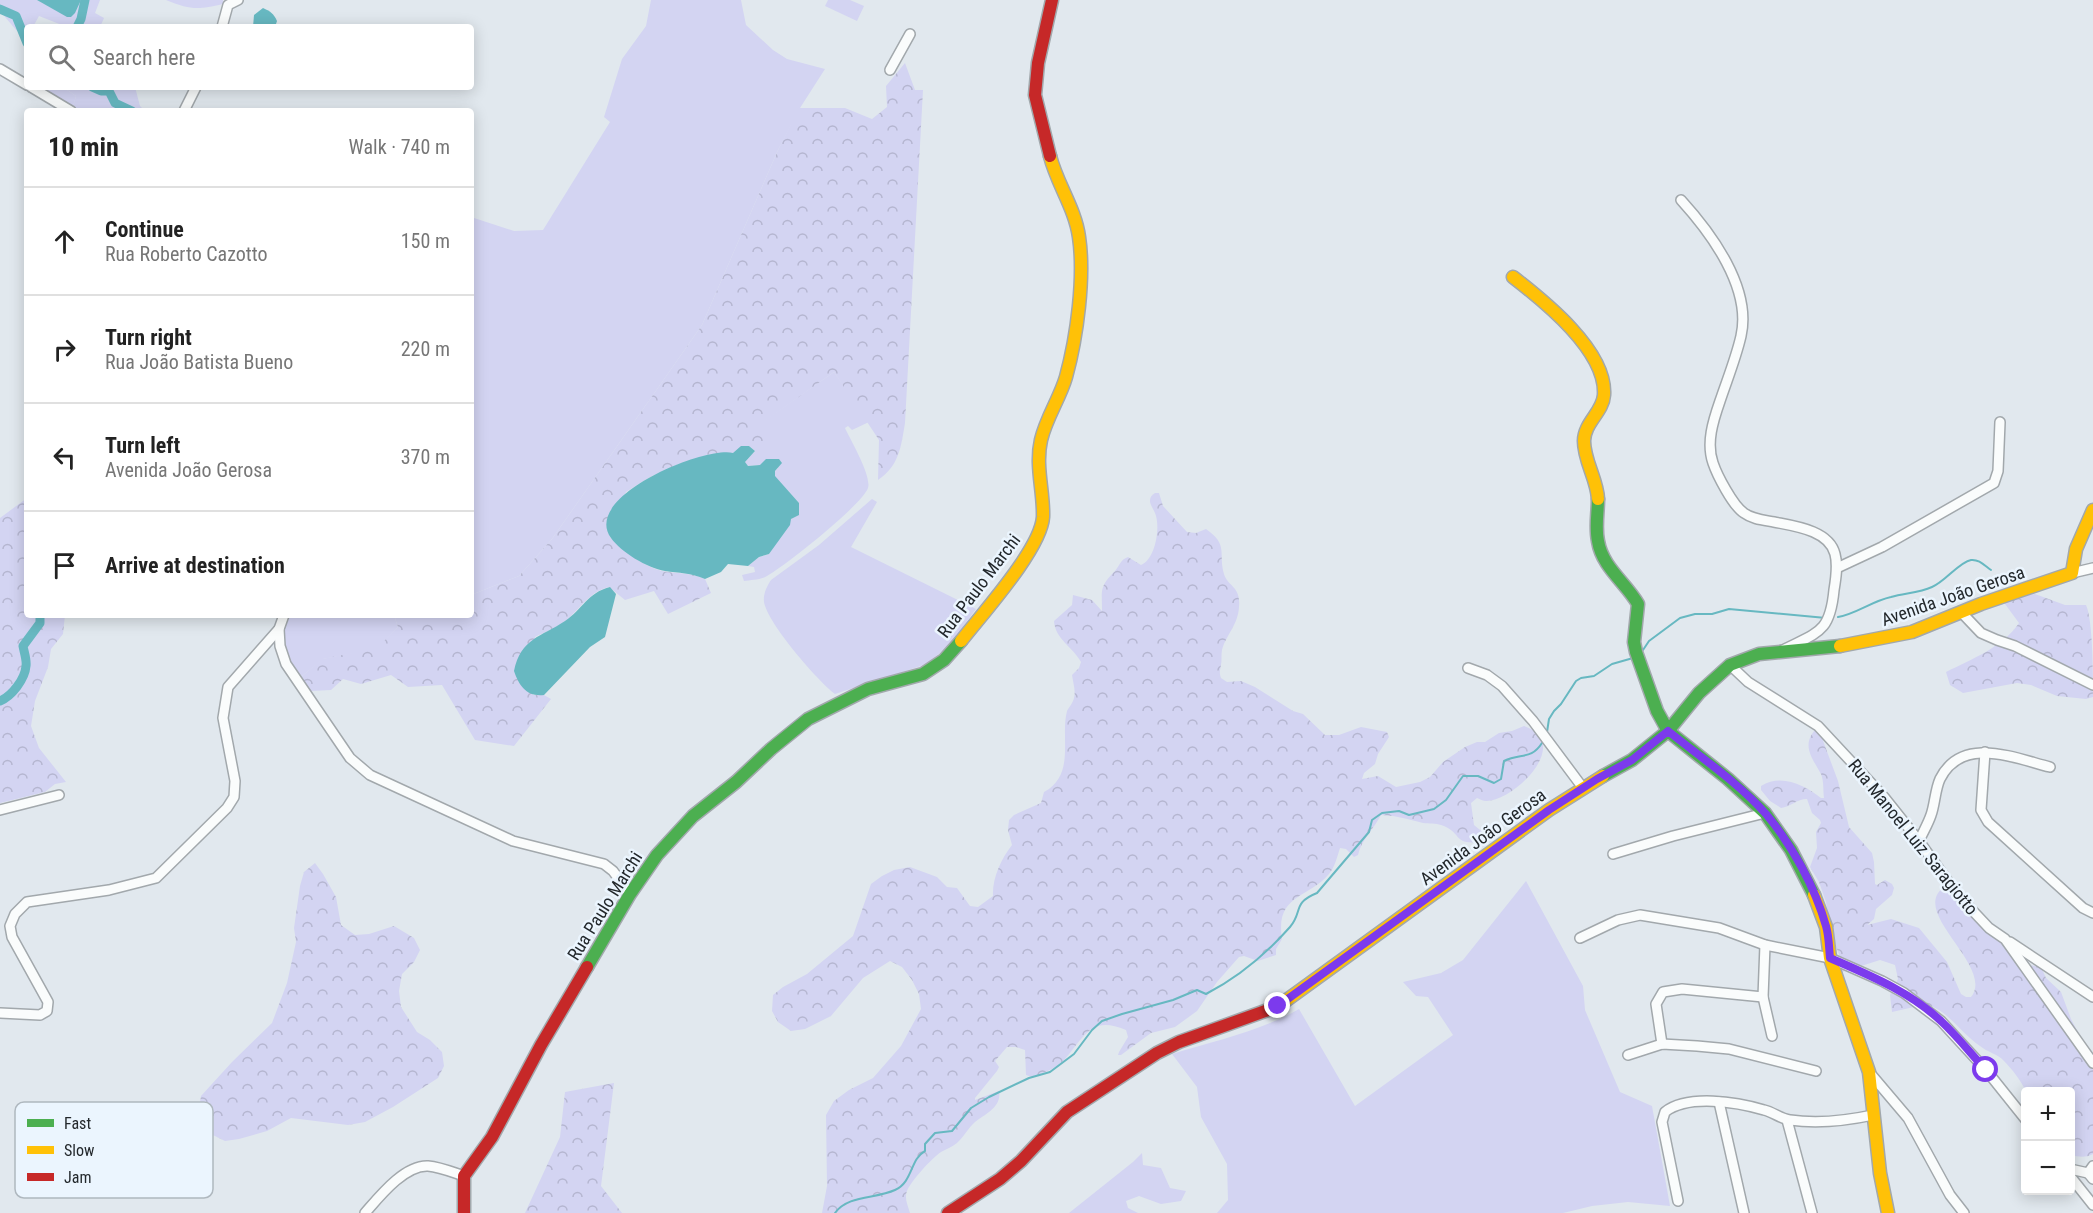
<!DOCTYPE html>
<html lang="en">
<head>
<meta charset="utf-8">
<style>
	:root { --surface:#fff; --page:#f2f2f2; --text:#222; --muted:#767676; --line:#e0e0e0 }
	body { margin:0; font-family:"Roboto Condensed",sans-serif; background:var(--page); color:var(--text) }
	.controls { position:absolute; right:18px; bottom:18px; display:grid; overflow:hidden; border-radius:6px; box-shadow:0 3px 15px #0003 }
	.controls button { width:54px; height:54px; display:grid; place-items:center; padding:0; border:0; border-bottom:2px solid var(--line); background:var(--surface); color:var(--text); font:30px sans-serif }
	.stop { position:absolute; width:18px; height:18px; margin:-14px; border:4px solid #7c3aed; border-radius:50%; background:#fff }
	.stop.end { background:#7c3aed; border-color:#fff; box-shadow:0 2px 6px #0008 }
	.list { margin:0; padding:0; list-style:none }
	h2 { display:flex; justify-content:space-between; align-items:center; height:78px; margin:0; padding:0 24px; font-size:26px }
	h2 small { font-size:20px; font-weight:400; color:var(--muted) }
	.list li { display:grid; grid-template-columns:39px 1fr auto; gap:18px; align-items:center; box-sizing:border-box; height:108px; padding:0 24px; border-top:2px solid var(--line) }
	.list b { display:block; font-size:22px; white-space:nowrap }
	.list p { margin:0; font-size:20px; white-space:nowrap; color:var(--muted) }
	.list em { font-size:20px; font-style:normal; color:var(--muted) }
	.icon { flex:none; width:33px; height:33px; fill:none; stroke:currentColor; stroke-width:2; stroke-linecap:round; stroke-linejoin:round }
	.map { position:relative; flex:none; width:2093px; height:1213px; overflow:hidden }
	.search { position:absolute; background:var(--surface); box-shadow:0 3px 15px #0003; left:24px; top:24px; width:450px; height:66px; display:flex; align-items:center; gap:15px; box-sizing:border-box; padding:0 21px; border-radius:6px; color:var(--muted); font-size:22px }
	.panel { position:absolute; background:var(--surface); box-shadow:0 3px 15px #0003; left:24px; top:108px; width:450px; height:510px; border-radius:6px }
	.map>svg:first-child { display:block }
	.grass { fill:#d3d4f2 }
	.forest { fill:url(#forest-crowns) }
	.water { fill:#67b8c1 }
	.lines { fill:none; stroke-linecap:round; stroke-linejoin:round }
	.stream { stroke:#67b8c1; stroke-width:2 }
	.canal { stroke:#67b8c1; stroke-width:9 }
	.street-casing { stroke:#a2a8ac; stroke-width:12 }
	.fast-casing { stroke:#a2a8ac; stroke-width:15 }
	.slow-casing { stroke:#a2a8ac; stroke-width:15 }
	.jam-casing { stroke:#a2a8ac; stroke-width:15 }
	.street { stroke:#fafcfc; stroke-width:9 }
	.fast { stroke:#4caf50; stroke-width:12 }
	.slow { stroke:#ffc107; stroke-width:12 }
	.jam { stroke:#c62828; stroke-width:12 }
	.route { stroke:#7c3aed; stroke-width:8 }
	.labels { text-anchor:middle; stroke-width:5; stroke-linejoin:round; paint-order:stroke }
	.street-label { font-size:18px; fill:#23282c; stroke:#ebf5fe }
	.key { fill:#ebf5fe; stroke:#afb8bf; stroke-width:1.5 }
	.key-label { font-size:16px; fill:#23282c }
</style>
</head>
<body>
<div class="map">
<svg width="2093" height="1213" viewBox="0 0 2093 1213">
	<defs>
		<pattern id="forest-crowns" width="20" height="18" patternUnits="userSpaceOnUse" patternTransform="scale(1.5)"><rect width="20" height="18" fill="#d3d4f2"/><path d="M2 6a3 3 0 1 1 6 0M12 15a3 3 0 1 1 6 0" fill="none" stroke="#b5b6d0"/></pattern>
	</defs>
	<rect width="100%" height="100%" fill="#e1e8ee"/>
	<g class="grass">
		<path d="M0,0H100L95,13L104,18L100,27H67L39,16L34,25L24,26L17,31L0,11Z"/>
		<path d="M166,0H223V4C197,10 191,10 166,0Z"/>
		<path d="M651,0H741L746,25L773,50L787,59L825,69L800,108L778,150L702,325L552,539L519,576L471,595V217L514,231L543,230L610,122L604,117L622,59L646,26Z"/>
		<path d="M828,0H850L864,6L857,21L825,6Z"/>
		<path d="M63,87H135L140,106L145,111H80L73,107L76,96Z"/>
		<path d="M834,372L869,422L852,430L848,426L845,428C850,439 872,476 868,488C862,505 785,566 767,576C761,580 751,580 744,581L742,575L755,572L754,567L748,566L759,557L769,554L791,519L799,503L774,476L775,471L778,468L760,465L748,466L744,463L755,451L761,423Z"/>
		<path d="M872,499L877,502L851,547L976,609C960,631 946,653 921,666L835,694C817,680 768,624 764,602C763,594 767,586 771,580L819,545Z"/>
		<path d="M284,615H394L398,627L377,649L323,659L297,680L280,646Z"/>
		<path d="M1526,881L1583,986L1585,1010L1620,1092L1652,1106L1670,1206L1628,1202L1592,1206L1563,1213H1213H1217L1228,1200L1227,1164L1201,1117L1197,1087L1172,1054C1214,1041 1261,1031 1299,1009L1355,1106L1453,1035L1428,997L1416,996L1403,982L1441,973L1463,960Z"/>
		<path d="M1142,1153L1143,1165L1161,1168L1170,1188L1186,1191L1181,1201L1161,1204L1139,1196L1126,1201L1128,1208L1138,1213H1069L1133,1162Z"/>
	</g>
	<g class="forest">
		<path d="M905,63L915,90H923L905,423C901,447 899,466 878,480L879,440L834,372L762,423L769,439L755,451L749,446L734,453L679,464L650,477L626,492L610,537C624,551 643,566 662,571C677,574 690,572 705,579L711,593L668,614L654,591L625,600L609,587C590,592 582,606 568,619C559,627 545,632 535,637L533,695H544L551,699L514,746L475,740L442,685L408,687L391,675L361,684L343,679L331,690L311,691L301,677L322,659L377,648L398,627L394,615H471V595L519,576L552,539L702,325L778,150L799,108H845L872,119L887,107L886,86Z"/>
		<path d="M39,87H63L76,96L73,107Z"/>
		<path d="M1155,493H1159L1163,506L1187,532L1196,533L1206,529C1229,545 1218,553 1224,574C1228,587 1241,586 1239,607C1238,625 1226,635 1222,650C1221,655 1222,660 1221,665C1220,671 1219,672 1221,678L1227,682L1241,681L1255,687L1293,711L1303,714L1325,735H1339L1361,727L1387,732L1389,737L1378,754L1375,764L1364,773L1362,779L1378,776L1396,787L1420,782L1430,777L1443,762L1465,747L1477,742H1485L1499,733L1512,731L1524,726C1574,743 1513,802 1486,801C1483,801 1480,799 1477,798L1471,803L1474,825L1485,834L1481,842C1451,845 1464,833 1441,825C1436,823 1429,824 1423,823C1407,819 1399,816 1381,815C1374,829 1361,840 1358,855L1354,857L1346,849L1340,848C1337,857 1335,867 1329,874C1308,899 1275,894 1282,939L1276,949V955L1258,961L1244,956L1239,957L1217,982L1197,1011L1175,1027L1151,1033L1121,1055H1118L1119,1052L1128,1037L1126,1030C1091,1015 1085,1036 1065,1059C1058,1067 1043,1074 1032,1077L1026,1075L1025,1050L1016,1047H1007L995,1061L999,1067L997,1071L975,1098V1100L999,1091C1002,1107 985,1114 975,1122C968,1128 964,1137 957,1143C952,1147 946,1149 941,1152C932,1158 911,1181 907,1191C904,1198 908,1206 910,1213H822L827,1186L826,1115L834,1101L849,1090L873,1078L901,1046L921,1009L919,994L912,980L902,967L890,961L863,978L831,1016L805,1029L791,1031L778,1022L772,1011L773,995L783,987L807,974L853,936L871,884L882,876L894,870L910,867L937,877L947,887L957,888L970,906L978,907L993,896C992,879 1001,859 1012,845L1008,830L1009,820L1014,815L1041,803L1044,792C1076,775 1060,737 1067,711C1069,707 1073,703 1074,698C1076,692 1073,682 1072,675L1079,668L1081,662C1073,647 1055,639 1054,621L1072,605L1073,595L1092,600L1102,611C1102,590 1099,587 1115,571C1120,565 1120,560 1128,557L1141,565C1155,559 1160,530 1156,516C1155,511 1151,507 1150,502C1150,497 1151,496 1155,493Z"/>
		<path d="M27,498V615H65L63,634L51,649L48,667L35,701L31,726L39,748L66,782L55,784L45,792L0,803V518Z"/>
		<path d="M2035,594L2065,605H2086C2093,620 2093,675 2093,697L2086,699L2057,696L2031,685L2017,683L1963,693L1950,685L1946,672C1972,659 2003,647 2019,623L2005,604L2004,599L2008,596Z"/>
		<path d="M1815,730H1819L1838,781L1849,827L1872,853L1874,862L1875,884L1877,885L1885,880L1892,884L1894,888L1892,895L1876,909L1874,919L1867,925L1891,919L1919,928L1947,962L1961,994L1966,997H1971C1996,966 1905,910 1946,886L2029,965L2041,967L2046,978L2061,992L2071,1019L2093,1060V1154C2086,1158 2078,1157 2071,1155L2070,1092L2026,1091C2021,1081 2012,1069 2004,1061C1998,1054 1987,1052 1980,1046C1959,1032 1947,1007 1920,1003L1914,1007L1892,1012L1890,995L1898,979L1895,965L1880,960L1839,973L1841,960L1831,933L1826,902L1819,882L1810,867L1817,848L1816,832L1821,823L1820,820L1812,813L1807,799C1797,799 1790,807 1781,808L1770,801L1761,790V786C1781,773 1805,785 1821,798H1824C1823,791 1824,781 1821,774C1813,759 1801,746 1815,730Z"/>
		<path d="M315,863L323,874L336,897L341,925L355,935L369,934L394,926L414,938L420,950L414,962L402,974L399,991L401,1007L417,1032L430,1040L442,1052L444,1066L438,1078L393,1107L365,1122L348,1125L291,1118L267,1131L239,1139L225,1141L213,1135L199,1109L201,1096L232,1062L272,1023L287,983L296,942L294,928L300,886L304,872Z"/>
		<path d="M614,1083L601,1186L622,1213H525L560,1137L565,1092Z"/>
	</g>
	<g class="water">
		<path d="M37,0H81L75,13L71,17H67Z"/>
		<path d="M263,8C270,11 274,14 277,21L275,27H253L254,15Z"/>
		<path d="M741,446H749L755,451L745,462L748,466L760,465L766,459H779L782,463L775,471V476L799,503V515L791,519L790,525L769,554L759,557L748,566L728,564L721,572L705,579C691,573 679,573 665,571C647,568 621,552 611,538C581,497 704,446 733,453Z"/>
		<path d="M610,587L616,594L605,637L590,647L544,695C527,697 519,686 514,671C521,638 541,637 565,621C583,609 587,593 610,587Z"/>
	</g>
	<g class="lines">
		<g class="stream">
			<path d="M1838,617C1856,614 1872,601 1891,597C1905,593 1919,593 1932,587C1945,582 1959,562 1971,560C1979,559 1985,566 1991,570"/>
			<path d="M1643,650L1649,641L1680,618L1695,614H1712L1729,609L1826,618"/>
			<path d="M1547,732L1549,719L1554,711L1561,704L1576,681L1581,678L1594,676L1612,664L1633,658"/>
			<path d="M835,1213C848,1195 875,1199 895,1190C913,1182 910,1159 925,1151V1144L935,1133L952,1131L971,1108L989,1097L1029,1078L1050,1072L1074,1054L1092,1030L1102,1021L1122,1014L1173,1000L1197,990L1206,994C1237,978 1267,953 1290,927C1303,912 1292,903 1317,893L1369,832L1372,820L1382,813L1399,811L1409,815L1434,809L1446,800L1463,776H1478L1494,783L1501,779L1504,761C1521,753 1531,760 1542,743"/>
		</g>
		<g class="canal">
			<path d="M0,9L16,16L27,43"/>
			<path d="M77,27L81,19L85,0"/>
			<path d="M92,87L101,91H109L115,103L132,111"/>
			<path d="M0,701C12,696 25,679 26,666C27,660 24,652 23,646L40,623V615"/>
		</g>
		<g class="street-casing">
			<g id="street">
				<path d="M222,27L228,5L238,0"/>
				<path d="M0,69L27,85"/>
				<path d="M890,70L910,34"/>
				<path d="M31,87L71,111"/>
				<path d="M184,111L196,87"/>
				<path d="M1681,200C1711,233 1752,288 1741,336C1736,358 1727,380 1720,401C1713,421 1706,443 1713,463C1717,475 1733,506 1744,513C1752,519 1763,520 1774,522C1794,526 1829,530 1835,554C1838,565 1836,578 1834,590C1830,633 1818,632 1783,650"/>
				<path d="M1837,568L1882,547L1994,483L1998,471L2000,422"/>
				<path d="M2072,573L2093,568"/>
				<path d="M1961,612L1981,633L1997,640L2015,646L2093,685"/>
				<path d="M284,615L279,629L280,646L286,664L350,758L370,775L513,841L604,864L613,871L630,894"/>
				<path d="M1730,665L1748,682L1818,726L1884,797L1919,841L1957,894L1989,928L2005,939L2093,1063"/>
				<path d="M1468,668L1487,675L1502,686L1533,721L1583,788"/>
				<path d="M1985,752L1981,810L1988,822L2083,908L2093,913"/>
				<path d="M0,810L59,795"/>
				<path d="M1919,841C1923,832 1928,824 1931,815C1935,804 1935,790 1940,779C1962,735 2014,758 2050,767"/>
				<path d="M1613,854L1673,836L1765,813"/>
				<path d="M1580,938L1618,920L1640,915L1719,928L1765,945L1830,958L1882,981L1904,993L1941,1021L1986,1070L2026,1120"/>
				<path d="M2010,942L2093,997"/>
				<path d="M1765,945L1763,997L1772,1036"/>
				<path d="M0,1013L40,1015L47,1011L48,1002L12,937L10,926L15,914L27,902L109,890L156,878L227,808L234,797L235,781L223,718L228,687L279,629"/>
				<path d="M1662,1044L1656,1004L1663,992L1682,989L1763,997"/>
				<path d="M1628,1055L1662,1044L1697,1046L1729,1049L1816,1071"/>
				<path d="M1869,1072L1908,1118L1950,1195L1964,1213"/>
				<path d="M1719,1102L1744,1213"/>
				<path d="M1787,1120L1812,1213"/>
				<path d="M2093,1166L2088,1173L2093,1179"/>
				<path d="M2070,1169L2088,1173"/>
				<path d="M2070,1176L2093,1205"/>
				<path d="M1678,1201L1662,1122L1665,1112C1688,1094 1737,1102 1764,1110C1773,1112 1781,1119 1790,1120C1819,1124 1845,1121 1873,1115"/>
				<path d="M365,1213C379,1197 404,1165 428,1166C440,1167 452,1172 464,1176"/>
			</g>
		</g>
		<g class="fast-casing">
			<g id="fast">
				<path d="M1598,499C1598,513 1595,527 1598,541C1602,567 1626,583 1638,604L1634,642L1636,652L1657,711L1668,731L1728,779L1765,813L1791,850L1814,895"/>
				<path d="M1603,776L1632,760L1668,731L1699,693L1730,665L1759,654L1840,646"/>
				<path d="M587,967L630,894L657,855L693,816L736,782L771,749L808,719L868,689L923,674L944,660L961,641"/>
			</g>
		</g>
		<g class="slow-casing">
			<g id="slow">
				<path d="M1513,277C1544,301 1607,351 1604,395C1603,412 1584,423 1584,441C1584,461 1597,479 1598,499"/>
				<path d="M961,641C982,614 1041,549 1043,517C1044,492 1035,466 1041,440C1046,418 1060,398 1066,377C1077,337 1085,277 1079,237C1075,208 1057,184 1050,156"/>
				<path d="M1840,646L1912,632L1981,604L2072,573L2076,549L2093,510"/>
				<path d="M1814,895L1826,927L1830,958L1869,1072L1880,1173L1888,1213"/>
				<path d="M1284,1002L1549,810L1603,776"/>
			</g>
		</g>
		<g class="jam-casing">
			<g id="jam">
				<path d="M1050,156L1035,95L1038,63L1052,0"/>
				<path d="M464,1213V1176L492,1137L541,1045L587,967"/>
				<path d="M948,1213L1000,1179L1021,1161L1067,1112L1157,1053L1179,1042L1279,1006L1284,1002"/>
			</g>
		</g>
		<use href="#street" class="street"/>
		<use href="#fast" class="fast"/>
		<use href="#slow" class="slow"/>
		<use href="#jam" class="jam"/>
	</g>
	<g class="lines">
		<path class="route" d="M1278,1006L1549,810L1597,779L1632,760L1668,731C1699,756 1740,784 1766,814C1792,845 1815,887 1826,926C1829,936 1829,948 1830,958C1869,975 1911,992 1942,1022C1958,1037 1971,1054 1986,1070"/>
	</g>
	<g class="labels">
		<g class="street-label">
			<text transform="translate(979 586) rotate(-53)" y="6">Rua Paulo Marchi</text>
			<text transform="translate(1953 596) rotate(-19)" y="6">Avenida João Gerosa</text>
			<text transform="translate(1483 837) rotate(-36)" y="6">Avenida João Gerosa</text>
			<text transform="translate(1913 837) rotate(51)" y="6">Rua Manoel Luiz Saragiotto</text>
			<text transform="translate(605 906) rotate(-58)" y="6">Rua Paulo Marchi</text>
		</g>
	</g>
	<rect x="15" y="1102" width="198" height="96" rx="9" class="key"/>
	<rect x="27" y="1119" width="27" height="8" fill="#4caf50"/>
	<rect x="27" y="1146" width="27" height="8" fill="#ffc107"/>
	<rect x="27" y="1173" width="27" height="8" fill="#c62828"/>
	<g class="key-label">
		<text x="64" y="1129">Fast</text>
		<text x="64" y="1156">Slow</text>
		<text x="64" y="1183">Jam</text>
	</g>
</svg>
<div class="controls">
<button>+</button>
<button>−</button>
</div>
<div class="stop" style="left:1986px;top:1070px"></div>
<div class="stop end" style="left:1278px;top:1006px"></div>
<div class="search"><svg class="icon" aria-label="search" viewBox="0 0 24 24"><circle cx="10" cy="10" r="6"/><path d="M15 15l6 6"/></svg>Search here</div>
<section class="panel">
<h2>10 min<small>Walk · 740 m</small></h2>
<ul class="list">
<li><svg class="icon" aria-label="ahead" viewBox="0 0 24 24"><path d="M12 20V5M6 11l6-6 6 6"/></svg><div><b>Continue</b><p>Rua Roberto Cazotto</p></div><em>150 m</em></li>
<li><svg class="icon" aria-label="right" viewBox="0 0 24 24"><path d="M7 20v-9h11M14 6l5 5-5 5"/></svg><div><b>Turn right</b><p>Rua João Batista Bueno</p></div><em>220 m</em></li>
<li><svg class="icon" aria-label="left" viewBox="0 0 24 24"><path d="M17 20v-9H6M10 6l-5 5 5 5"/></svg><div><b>Turn left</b><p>Avenida João Gerosa</p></div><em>370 m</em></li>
<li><svg class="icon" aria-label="arrive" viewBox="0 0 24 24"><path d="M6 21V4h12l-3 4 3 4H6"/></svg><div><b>Arrive at destination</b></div></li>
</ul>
</section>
</div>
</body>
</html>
